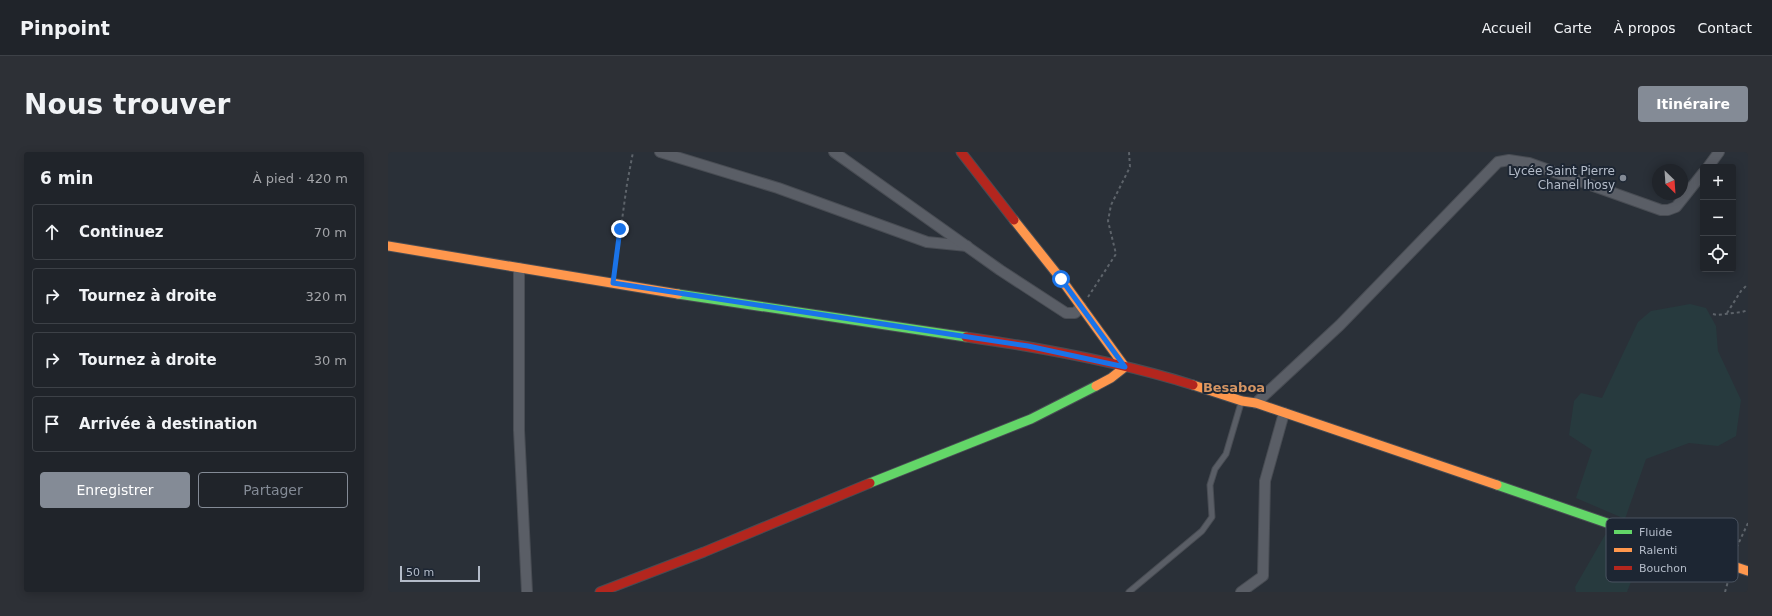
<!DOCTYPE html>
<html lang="fr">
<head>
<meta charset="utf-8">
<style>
	:root { --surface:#20242a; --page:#2d3036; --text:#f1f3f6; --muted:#a2a4a8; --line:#3d4147; --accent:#848b96 }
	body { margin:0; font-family:"DejaVu Sans",sans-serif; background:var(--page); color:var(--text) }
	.controls { position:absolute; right:12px; top:12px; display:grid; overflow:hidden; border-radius:4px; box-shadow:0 2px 10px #0003 }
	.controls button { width:36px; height:36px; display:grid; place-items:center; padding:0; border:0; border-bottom:1px solid var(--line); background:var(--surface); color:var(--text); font:20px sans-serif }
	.compass { position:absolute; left:1264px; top:12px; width:36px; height:36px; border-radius:50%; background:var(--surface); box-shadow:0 2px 10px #0003; rotate:155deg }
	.scale { position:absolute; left:12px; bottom:10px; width:80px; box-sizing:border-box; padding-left:4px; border:2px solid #b4bcc9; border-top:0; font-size:11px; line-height:14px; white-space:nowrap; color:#b4bcc9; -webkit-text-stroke:3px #1d2633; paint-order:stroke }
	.stop { position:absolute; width:12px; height:12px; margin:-9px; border:3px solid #1a73e8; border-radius:50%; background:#fff }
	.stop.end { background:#1a73e8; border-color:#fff; box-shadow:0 1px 4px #0008 }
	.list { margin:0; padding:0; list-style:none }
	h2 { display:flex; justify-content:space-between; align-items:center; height:52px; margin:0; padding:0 16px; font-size:17px }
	h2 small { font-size:13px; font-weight:400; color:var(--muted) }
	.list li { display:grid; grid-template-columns:26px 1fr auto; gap:12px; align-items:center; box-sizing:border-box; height:56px; margin:0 8px 8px; padding:0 8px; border:1px solid var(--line); border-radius:4px }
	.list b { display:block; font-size:15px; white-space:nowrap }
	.list em { font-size:13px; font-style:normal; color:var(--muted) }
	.actions { display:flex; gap:8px; padding:12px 16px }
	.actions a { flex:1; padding:9px 0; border:1px solid var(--accent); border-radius:4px; text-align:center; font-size:14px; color:var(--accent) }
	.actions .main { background:var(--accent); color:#fff }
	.icon { flex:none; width:22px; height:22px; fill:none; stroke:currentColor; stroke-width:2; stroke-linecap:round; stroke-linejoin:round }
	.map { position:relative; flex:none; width:1360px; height:440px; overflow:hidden; border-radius:4px }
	header { display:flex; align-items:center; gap:24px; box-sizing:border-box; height:56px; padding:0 20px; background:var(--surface); border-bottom:1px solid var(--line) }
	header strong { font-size:19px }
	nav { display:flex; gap:22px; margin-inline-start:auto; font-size:14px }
	.intro { display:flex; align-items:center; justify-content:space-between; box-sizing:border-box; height:96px; padding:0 24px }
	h1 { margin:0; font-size:28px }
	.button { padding:10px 18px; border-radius:4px; background:var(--accent); color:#fff; font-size:14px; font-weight:700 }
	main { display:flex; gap:24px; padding:0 24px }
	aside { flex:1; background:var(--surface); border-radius:4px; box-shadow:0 2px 10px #0003 }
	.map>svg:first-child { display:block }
	.green { fill:#273a3e }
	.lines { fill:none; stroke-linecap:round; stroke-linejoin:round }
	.lane-casing { stroke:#484c53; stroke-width:7 }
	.street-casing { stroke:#484c53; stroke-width:12 }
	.fast-casing { stroke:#484c53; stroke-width:11 }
	.slow-casing { stroke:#484c53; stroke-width:11 }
	.jam-casing { stroke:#484c53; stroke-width:11 }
	.path { stroke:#5d636a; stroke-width:2; stroke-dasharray:3 3; stroke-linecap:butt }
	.lane { stroke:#5a5e66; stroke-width:5 }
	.street { stroke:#5a5e66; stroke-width:10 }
	.fast { stroke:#63d668; stroke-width:9 }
	.slow { stroke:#ff974d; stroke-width:9 }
	.jam { stroke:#b3261e; stroke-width:9 }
	.route { stroke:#1a73e8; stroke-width:5 }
	.poi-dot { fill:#848b96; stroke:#1d2633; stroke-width:1.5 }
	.labels { text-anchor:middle; stroke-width:4; stroke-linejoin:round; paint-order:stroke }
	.poi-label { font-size:12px; fill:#b4bcc9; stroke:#1d2633; text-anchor:end }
	.neighbourhood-label { font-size:13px; font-weight:bold; fill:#d59563; stroke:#1d2633 }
	.key { fill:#1d2633; stroke:#4a5360; stroke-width:1 }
	.key-label { font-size:11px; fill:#b4bcc9 }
</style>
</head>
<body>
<header>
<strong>Pinpoint</strong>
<nav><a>Accueil</a><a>Carte</a><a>À propos</a><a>Contact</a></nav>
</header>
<div class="intro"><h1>Nous trouver</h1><a class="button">Itinéraire</a></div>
<main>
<aside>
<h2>6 min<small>À pied · 420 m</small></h2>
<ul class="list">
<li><svg class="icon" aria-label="ahead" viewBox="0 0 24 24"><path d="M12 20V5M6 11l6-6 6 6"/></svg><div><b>Continuez</b></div><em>70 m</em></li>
<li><svg class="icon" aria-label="right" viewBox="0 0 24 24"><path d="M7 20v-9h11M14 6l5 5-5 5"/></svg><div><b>Tournez à droite</b></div><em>320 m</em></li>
<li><svg class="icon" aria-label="right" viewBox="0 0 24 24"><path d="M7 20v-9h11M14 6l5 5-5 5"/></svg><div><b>Tournez à droite</b></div><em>30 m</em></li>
<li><svg class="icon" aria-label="arrive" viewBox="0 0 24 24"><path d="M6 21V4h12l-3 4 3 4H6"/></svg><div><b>Arrivée à destination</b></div></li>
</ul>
<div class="actions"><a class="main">Enregistrer</a><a>Partager</a></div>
</aside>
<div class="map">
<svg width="1360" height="440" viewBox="0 0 1360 440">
	<rect width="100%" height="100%" fill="#2a3038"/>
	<g class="green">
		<path d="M1302,152L1318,156L1328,174L1330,199L1353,248L1348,284L1330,294L1301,291L1258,307L1237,367L1188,346L1204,298L1181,283L1186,249L1193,241L1214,246L1250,170L1263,159Z"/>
		<path d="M1223,381L1252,392L1253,404L1239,440H1188L1187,435L1217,383Z"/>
	</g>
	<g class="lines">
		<g class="lane-casing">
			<path id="lane" d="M741,440L814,379L824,365L822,333L827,317L838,302L853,251"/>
		</g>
		<g class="street-casing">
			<g id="street">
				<path d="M272,0L390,36L539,90L579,94"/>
				<path d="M446,0L612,118L678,161H687L693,155"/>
				<path d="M1320,15L1331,0"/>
				<path d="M131,116V278L139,440"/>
				<path d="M868,251L952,173L1110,10L1121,8L1141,11L1273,58H1280L1288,55L1315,21"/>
				<path d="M853,440L875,424L877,329L896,261"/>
			</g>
		</g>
		<g class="fast-casing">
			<g id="fast">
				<path d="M290,142L578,185"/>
				<path d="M482,331L643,267L708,234"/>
				<path d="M1109,333L1274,390"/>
			</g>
		</g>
		<g class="slow-casing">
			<g id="slow">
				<path d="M626,68L673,127L737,215L723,226L708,234"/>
				<path d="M0,94L290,142"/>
				<path d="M805,233L854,249L868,251L1109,333"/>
				<path d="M1274,390L1360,419"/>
			</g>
		</g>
		<g class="jam-casing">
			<g id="jam">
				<path d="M573,0L626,68"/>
				<path d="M578,185C655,196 732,210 805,233"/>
				<path d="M212,440L316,400L482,331"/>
			</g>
		</g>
		<g class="path">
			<path d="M227,118L239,32L245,0"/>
			<path d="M700,145L728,102L720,69L723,53L742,15L741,0"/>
			<path d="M1339,161L1353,139L1360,132"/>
			<path d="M1325,162L1329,163L1354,160L1360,158"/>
			<path d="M1346,401L1360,371"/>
			<path d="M1337,440L1341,426"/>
		</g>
		<use href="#lane" class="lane"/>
		<use href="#street" class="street"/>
		<use href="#fast" class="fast"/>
		<use href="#slow" class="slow"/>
		<use href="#jam" class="jam"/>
	</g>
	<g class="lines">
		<path class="route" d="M232,77L225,131L640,194L737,215L673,127"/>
	</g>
	<circle class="poi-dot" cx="1235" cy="26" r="4"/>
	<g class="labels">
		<g class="poi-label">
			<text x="1227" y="23">Lycée Saint Pierre<tspan x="1227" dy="14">Chanel Ihosy</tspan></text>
		</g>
		<g class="neighbourhood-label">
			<text x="846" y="240">Besaboa</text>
		</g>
	</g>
	<rect x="1218" y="366" width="132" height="64" rx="6" class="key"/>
	<rect x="1226" y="378" width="18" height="4" fill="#63d668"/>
	<rect x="1226" y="396" width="18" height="4" fill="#ff974d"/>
	<rect x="1226" y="414" width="18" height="4" fill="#b3261e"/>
	<g class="key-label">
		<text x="1251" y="384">Fluide</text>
		<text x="1251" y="402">Ralenti</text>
		<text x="1251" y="420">Bouchon</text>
	</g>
</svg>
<div class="controls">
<button>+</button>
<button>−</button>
<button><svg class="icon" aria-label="locate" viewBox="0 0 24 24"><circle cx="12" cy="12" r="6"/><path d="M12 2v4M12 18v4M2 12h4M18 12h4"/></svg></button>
</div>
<svg class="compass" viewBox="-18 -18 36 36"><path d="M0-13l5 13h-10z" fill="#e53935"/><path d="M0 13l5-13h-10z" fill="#a2a4a8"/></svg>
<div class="scale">50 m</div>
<div class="stop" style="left:673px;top:127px"></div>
<div class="stop end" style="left:232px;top:77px"></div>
</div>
</main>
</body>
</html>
